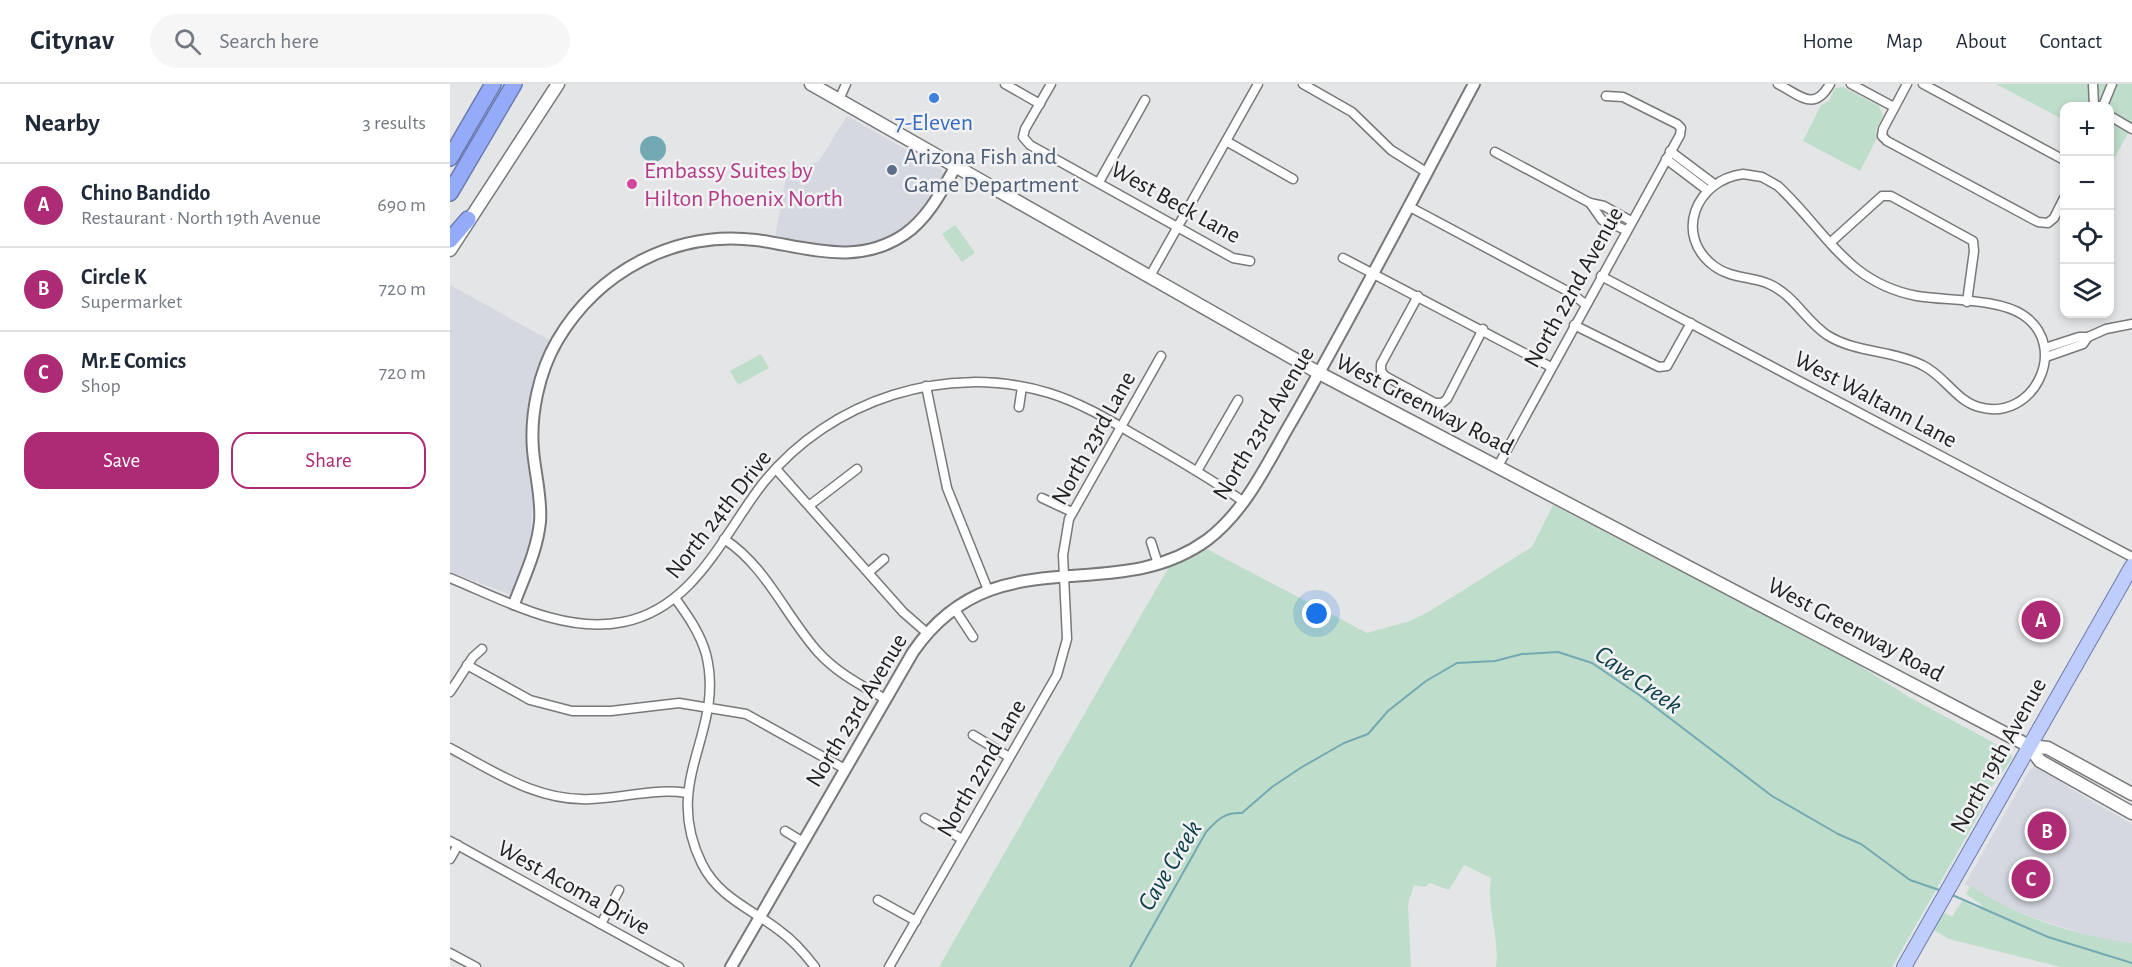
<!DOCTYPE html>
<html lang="en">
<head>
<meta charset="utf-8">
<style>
	:root { --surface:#fff; --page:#f6f6f7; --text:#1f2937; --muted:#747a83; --line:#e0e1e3; --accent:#ad2a74 }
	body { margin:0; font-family:"Alegreya Sans",sans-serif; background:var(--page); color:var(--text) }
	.controls { position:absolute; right:18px; top:18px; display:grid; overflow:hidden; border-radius:12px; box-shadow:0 3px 9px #0003 }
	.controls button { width:54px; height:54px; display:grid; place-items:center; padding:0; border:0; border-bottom:2px solid var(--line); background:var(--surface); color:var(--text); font:30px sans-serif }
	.you { position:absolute; left:867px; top:530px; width:21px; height:21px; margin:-15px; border:4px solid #fff; border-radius:50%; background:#1a73e8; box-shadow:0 0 0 9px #1a73e833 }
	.badge { display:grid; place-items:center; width:39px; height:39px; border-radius:50%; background:var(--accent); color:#fff; font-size:20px; font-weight:700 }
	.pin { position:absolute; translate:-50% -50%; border:3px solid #fff; box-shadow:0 2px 6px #0006 }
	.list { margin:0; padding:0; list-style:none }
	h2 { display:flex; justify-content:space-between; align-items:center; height:78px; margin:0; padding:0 24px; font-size:26px }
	h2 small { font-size:20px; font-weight:400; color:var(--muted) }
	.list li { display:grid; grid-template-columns:39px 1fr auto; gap:18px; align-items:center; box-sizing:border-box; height:84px; padding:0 24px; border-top:2px solid var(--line) }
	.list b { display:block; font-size:22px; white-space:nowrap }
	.list p { margin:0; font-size:20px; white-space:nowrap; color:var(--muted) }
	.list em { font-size:20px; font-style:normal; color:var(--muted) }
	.actions { display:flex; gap:12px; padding:18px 24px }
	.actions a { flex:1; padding:14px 0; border:2px solid var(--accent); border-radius:18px; text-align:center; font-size:21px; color:var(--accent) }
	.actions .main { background:var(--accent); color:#fff }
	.icon { flex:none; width:33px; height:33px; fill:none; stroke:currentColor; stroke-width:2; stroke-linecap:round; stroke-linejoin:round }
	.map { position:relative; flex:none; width:1682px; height:883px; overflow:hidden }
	header { display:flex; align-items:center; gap:36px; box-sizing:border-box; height:84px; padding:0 30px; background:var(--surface); border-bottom:2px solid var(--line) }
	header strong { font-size:28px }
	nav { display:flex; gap:33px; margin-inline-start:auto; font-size:21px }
	.search { width:420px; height:54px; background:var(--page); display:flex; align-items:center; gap:15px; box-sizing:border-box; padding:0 21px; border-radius:33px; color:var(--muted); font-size:22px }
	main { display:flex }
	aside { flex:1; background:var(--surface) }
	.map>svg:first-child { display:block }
	.built { fill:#d6d8e1 }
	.green { fill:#beddca }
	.water { fill:#73a9b3 }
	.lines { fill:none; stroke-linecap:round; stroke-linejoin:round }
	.stream { stroke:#73a9b3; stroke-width:2 }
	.minor-casing { stroke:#78787a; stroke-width:11 }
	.tertiary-casing { stroke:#78787a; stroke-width:14 }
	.secondary-casing { stroke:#78787a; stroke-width:15 }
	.primary-casing { stroke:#6b7aae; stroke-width:16 }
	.motorway-casing { stroke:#6b7aae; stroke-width:18 }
	.minor { stroke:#fff; stroke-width:8 }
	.tertiary { stroke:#fff; stroke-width:10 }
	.secondary { stroke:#fff; stroke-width:12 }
	.primary { stroke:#bfcdfc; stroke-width:14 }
	.motorway { stroke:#94abfa; stroke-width:15 }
	.shop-dot { fill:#3f7fe0; stroke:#f2f2f4; stroke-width:2 }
	.service-dot { fill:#5c6f8a; stroke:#f2f2f4; stroke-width:2 }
	.hotel-dot { fill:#d1479c; stroke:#f2f2f4; stroke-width:2 }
	.labels { text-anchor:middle; stroke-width:5; stroke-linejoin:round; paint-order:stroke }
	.shop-label { font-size:24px; fill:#366cbe; stroke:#f2f2f4 }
	.service-label { font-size:24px; fill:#4e5e75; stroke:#f2f2f4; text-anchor:start }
	.hotel-label { font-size:24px; fill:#b23c85; stroke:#f2f2f4; text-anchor:start }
	.street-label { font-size:24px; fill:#202021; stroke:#f2f2f4 }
	.water-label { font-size:26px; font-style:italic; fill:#0d4049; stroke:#f2f2f4 }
</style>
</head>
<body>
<header>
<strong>Citynav</strong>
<div class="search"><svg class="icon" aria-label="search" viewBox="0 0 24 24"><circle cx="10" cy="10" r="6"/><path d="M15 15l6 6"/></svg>Search here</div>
<nav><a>Home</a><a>Map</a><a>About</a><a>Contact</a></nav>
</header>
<main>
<aside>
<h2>Nearby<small>3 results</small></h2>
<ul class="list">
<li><span class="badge">A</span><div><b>Chino Bandido</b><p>Restaurant · North 19th Avenue</p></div><em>690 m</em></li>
<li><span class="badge">B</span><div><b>Circle K</b><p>Supermarket</p></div><em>720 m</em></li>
<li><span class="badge">C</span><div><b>Mr.E Comics</b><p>Shop</p></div><em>720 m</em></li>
</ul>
<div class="actions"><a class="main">Save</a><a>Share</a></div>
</aside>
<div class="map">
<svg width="1682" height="883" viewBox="0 0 1682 883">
	<rect width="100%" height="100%" fill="#e4e5e7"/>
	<g class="built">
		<path d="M397,32L492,86L493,90L479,115L459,140L429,157L415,162L379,163L325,154L337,87L351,89L354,83L369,77Z"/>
		<path d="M0,201L101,257L87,287L77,343L83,415L80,459L66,502L59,510L0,488Z"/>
		<path d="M1584,683H1589L1605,691L1616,702L1682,740V859L1650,855L1587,835L1542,817L1515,800L1580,685Z"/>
	</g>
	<g class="green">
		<path d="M1546,0H1682V42L1660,82V22H1614V36Z"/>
		<path d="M1393,3L1429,22L1433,32L1426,45L1427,54L1410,87L1353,57L1371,21L1379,17L1385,4Z"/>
		<path d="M505,141L525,169L512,178L492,150Z"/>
		<path d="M311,270L319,284L288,301L280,287Z"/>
		<path d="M1103,421L1402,577L1459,613L1559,667L1562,675L1535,712L1532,725L1442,883H1046C1050,853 1036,823 1041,794L1014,781L999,806L980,799L975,803L964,801L958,820L961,883H489L724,474L749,461L917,549L960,537L980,527L1082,463Z"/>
		<path d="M1521,802C1568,834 1626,851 1682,859V883H1611L1499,855L1477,842L1487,825L1502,833L1512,817L1529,825L1532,821L1516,810Z"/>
	</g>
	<circle class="water" cx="203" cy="65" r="13"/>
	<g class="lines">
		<g class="stream">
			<path d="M1500,810L1598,853L1682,879"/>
			<path d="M680,883L756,748C768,735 775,728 792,729L822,703L852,683L894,659L918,650L938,627L976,597L1007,579L1045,577L1072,570L1108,568L1142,579L1192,613L1322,712L1388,750L1411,760L1460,796L1492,807"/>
		</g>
		<g class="minor-casing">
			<g id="minor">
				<path d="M555,0L590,20"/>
				<path d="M601,0L575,45L573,53L580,61L783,174L800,177"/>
				<path d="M853,0L902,28L941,66L976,88"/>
				<path d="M1328,0C1351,12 1364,28 1380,0"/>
				<path d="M1401,0L1444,23"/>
				<path d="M1457,0L1433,45L1432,52L1437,57L1588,138L1598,139L1604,134L1614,114"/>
				<path d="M1473,0L1614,76"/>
				<path d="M1643,0L1644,22"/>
				<path d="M389,16L396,0"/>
				<path d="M1653,22L1662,0"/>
				<path d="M1660,32L1682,45"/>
				<path d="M776,57L843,95"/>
				<path d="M1220,67L1264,100"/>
				<path d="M1045,68L1140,119L1154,122L1181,137"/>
				<path d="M1216,75L1257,106"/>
				<path d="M1293,90L1312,93L1328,102C1376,147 1397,199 1467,212C1497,217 1548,214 1573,231C1621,263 1583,339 1529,323C1506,317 1494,291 1472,281C1442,266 1405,269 1377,251C1355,236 1344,211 1319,200C1301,192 1281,195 1264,182C1223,151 1246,96 1293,90Z"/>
				<path d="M649,98L695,16"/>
				<path d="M1140,119L1152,136L1176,146"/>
				<path d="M958,122L1121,209L1135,220"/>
				<path d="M1381,158L1432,112H1441L1523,157L1524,167L1517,218"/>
				<path d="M893,174L1101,283"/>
				<path d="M700,192L808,0"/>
				<path d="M1151,192L1682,473"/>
				<path d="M968,212L931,280V287L935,292L985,319H992L997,315L1033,245"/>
				<path d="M1124,241L1209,283L1217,282L1241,239"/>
				<path d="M1595,264L1629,253H1638L1656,245L1682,240"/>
				<path d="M1596,273L1633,260L1638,253"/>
				<path d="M476,302L497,404L538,506"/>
				<path d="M569,323L572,303"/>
				<path d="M1048,382L1230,51L1231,44L1227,40L1173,13L1156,12"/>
				<path d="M326,385L453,528L477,549"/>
				<path d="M747,387L788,316"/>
				<path d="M592,414L622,428"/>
				<path d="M360,421L407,385"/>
				<path d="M274,455C316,482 335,531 368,568C387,589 411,601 435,615"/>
				<path d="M701,458L708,480"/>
				<path d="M419,488L434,475"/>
				<path d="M0,494C54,516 113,550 173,538C245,524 273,450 314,398C381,315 497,278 599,309C635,320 667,341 699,359C731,378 763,396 794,418"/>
				<path d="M225,514C238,532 250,549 256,570C276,649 210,695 252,780C269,814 302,825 330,847C344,857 355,870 365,883"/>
				<path d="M504,524L523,553"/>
				<path d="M17,581L80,616L122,627H161L229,619L296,630L395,685"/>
				<path d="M0,608L23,573L32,565"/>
				<path d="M523,651L559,673"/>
				<path d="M0,664C45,688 88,718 141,715C173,714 204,704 237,709"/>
				<path d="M475,734L512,755"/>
				<path d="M335,747L353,758"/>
				<path d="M0,757L229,883"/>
				<path d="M0,775L8,761"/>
				<path d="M428,816L466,837"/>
				<path d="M151,840L169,806"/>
				<path d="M0,869L26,883"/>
				<path d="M439,883L607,591L617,555L613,471L619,435L711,272"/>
			</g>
		</g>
		<g class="tertiary-casing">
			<g id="tertiary">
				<path d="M64,520C74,493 87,467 90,438C92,414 85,390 83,366C80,330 89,288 107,257C148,187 225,146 306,156C357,163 407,183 455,150C479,133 492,106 506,82"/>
				<path d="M281,883L463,568C545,449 662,525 757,456C797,426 818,377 843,335C906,225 964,112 1024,0"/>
			</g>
		</g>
		<g class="secondary-casing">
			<g id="secondary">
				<path d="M361,0L869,289L1579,662L1598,664L1682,710"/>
				<path d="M0,166L108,0"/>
				<path d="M1579,662L1590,677L1682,729"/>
			</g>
		</g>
		<g class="primary-casing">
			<path id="primary" d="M1454,883L1682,482"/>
		</g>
		<g class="motorway-casing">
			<g id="motorway">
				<path d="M0,74L43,0"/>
				<path d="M0,109L64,0"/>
				<path d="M0,156L18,135"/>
			</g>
		</g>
		<use href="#minor" class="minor"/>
		<use href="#tertiary" class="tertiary"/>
		<use href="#secondary" class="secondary"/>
		<use href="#primary" class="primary"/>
		<use href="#motorway" class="motorway"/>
	</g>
	<circle class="shop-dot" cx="484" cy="14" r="6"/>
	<circle class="service-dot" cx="442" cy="86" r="6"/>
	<circle class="hotel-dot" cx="182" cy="100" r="6"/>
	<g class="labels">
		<g class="shop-label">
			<text x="484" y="46">7-Eleven</text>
		</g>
		<g class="service-label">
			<text x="454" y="80">Arizona Fish and<tspan x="454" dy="28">Game Department</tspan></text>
		</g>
		<g class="hotel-label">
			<text x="194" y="94">Embassy Suites by<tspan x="194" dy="28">Hilton Phoenix North</tspan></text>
		</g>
		<g class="street-label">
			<text transform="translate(726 118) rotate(29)" y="8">West Beck Lane</text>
			<text transform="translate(1123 203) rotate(-61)" y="8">North 22nd Avenue</text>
			<text transform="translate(1426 315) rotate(28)" y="8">West Waltann Lane</text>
			<text transform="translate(975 320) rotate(27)" y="8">West Greenway Road</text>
			<text transform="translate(813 339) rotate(-59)" y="8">North 23rd Avenue</text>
			<text transform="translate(643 354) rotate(-61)" y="8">North 23rd Lane</text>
			<text transform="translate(268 430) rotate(-52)" y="8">North 24th Drive</text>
			<text transform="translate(1406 545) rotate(28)" y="8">West Greenway Road</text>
			<text transform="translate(406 626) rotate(-59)" y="8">North 23rd Avenue</text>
			<text transform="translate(1548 671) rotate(-61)" y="8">North 19th Avenue</text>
			<text transform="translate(531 684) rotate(-60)" y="8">North 22nd Lane</text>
			<text transform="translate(124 803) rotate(29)" y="8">West Acoma Drive</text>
		</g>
		<g class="water-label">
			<text transform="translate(1189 595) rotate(35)" y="9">Cave Creek</text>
			<text transform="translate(719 781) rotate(-59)" y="9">Cave Creek</text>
		</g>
	</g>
</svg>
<div class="controls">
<button>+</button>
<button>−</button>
<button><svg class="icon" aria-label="locate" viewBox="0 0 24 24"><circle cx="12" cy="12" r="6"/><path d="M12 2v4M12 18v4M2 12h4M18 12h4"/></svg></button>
<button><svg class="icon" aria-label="layers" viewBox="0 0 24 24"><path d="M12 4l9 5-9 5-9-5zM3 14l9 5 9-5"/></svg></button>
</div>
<div class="you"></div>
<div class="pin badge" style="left:1591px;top:536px">A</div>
<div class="pin badge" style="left:1597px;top:747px">B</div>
<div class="pin badge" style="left:1581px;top:795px">C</div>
</div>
</main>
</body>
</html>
